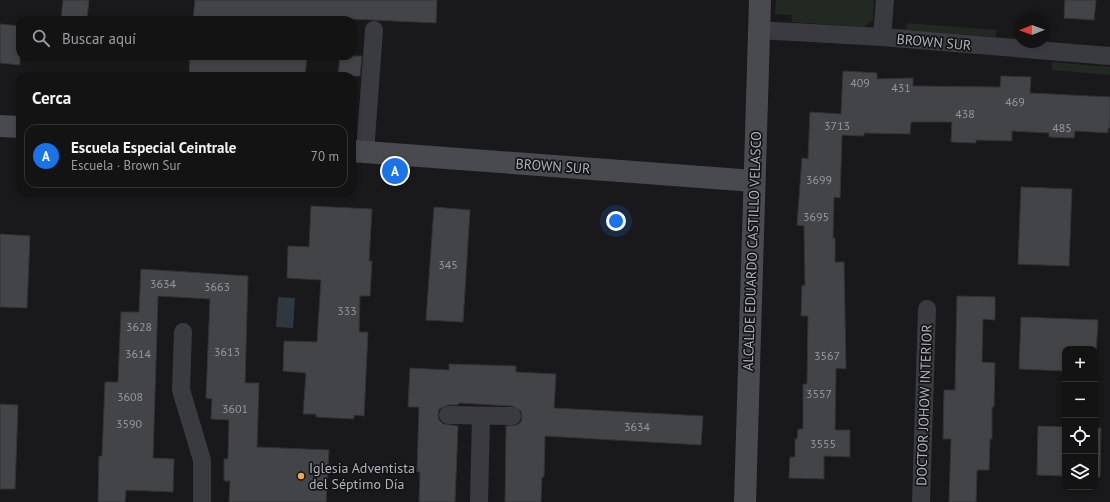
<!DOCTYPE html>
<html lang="es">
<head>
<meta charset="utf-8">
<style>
	:root { --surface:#131314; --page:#1c1c1d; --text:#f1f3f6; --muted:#9d9ea0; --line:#323234; --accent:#1a73e8 }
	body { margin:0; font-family:"PT Sans",sans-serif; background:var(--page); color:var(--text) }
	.controls { position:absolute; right:12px; bottom:12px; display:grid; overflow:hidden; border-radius:8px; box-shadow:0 2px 6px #0003 }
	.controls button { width:36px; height:36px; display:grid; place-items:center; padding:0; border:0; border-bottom:1px solid var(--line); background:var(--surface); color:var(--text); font:20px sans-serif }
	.compass { position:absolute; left:1014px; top:12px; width:36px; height:36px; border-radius:50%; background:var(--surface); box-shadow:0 2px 6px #0003; rotate:269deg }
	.you { position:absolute; left:616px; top:221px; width:14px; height:14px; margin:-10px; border:3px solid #fff; border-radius:50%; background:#1a73e8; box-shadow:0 0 0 6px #1a73e833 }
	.badge { display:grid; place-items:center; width:26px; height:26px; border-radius:50%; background:var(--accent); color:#fff; font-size:13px; font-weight:700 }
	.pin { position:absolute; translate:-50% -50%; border:2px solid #fff; box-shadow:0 1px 4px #0006 }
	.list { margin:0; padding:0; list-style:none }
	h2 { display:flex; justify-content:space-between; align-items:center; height:52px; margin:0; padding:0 16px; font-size:17px }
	h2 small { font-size:13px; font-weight:400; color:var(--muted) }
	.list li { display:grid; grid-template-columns:26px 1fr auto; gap:12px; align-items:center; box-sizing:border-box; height:64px; margin:0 8px 8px; padding:0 8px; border:1px solid var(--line); border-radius:12px }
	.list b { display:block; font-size:15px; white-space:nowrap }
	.list p { margin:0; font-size:13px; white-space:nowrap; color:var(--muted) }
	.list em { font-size:13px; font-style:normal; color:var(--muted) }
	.icon { flex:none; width:22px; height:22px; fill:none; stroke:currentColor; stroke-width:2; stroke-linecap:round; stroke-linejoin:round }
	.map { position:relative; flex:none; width:1110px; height:502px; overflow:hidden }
	.search { position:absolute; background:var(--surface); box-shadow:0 2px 6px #0003; left:16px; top:16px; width:340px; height:44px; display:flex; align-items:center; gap:10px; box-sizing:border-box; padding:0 14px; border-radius:12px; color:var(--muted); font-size:15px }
	.panel { position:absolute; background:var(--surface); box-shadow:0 2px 6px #0003; left:16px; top:72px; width:340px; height:124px; border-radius:12px }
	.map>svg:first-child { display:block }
	.green { fill:#212922 }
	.water { fill:#2f383f }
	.building { fill:#434448; stroke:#333337 }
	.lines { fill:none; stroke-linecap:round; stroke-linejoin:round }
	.street { stroke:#3a3b40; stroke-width:18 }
	.secondary { stroke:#484a50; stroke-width:22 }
	.poi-dot { fill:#ecaa40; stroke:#141416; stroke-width:1.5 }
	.labels { text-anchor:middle; stroke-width:3.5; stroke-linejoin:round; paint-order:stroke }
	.number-label { font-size:12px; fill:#92969e }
	.street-label { font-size:14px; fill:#acb1ba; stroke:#141416 }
	.poi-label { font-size:14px; fill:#acb1ba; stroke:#141416; text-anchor:start }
</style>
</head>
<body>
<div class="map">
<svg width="1110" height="502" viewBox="0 0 1110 502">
	<rect width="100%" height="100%" fill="#19191b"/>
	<g class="green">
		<path d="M776,0H874L873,20L864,27L792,22V15L775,14Z"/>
		<path d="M907,23L996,30V37L906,30Z"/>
		<path d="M1052,62L1110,67V75L1052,70Z"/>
	</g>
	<path class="water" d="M278,297L295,298L293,328L276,327Z"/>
	<g class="building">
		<path d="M63,0H89L87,20H61Z"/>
		<path d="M195,0H437L436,23L310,17V20H193Z"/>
		<path d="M1065,0H1096L1094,20L1064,18Z"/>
		<path d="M0,24L20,26V65L0,63Z"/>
		<path d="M190,56H307L305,76H189Z"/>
		<path d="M340,56H362L360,76H338Z"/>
		<path d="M843,71L877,73V79L913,78V86L1000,87L1001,76L1031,77L1030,93L1110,97V128H1108V133L1075,131L1074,138L1049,137V133L1012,131V141L976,140V143L951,142L952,122H911L910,134L864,133V136L842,135L840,198L834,197L833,238H835V262H844L846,369L836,368L835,430H850V457L824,456V479L789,478L790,457H795V439H797L798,429H803V384H807L808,316H801L802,285L805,286L804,226L797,225L802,158L808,159L810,112L841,114Z"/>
		<path d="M1021,187L1072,189L1069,266L1018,264Z"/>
		<path d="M311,206L372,209L369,261H372L370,296H360L359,332H368L364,416L354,415V419L316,417V414H303L306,373L283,371L284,341L317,342L321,280L287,278L288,246L309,247Z"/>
		<path d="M434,207L470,210L463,322L426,320Z"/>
		<path d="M0,234L30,236L27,308L0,307Z"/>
		<path d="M141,269L248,276L245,383H259L257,447L329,450L326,502H229L230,481H224V459H228L229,420L211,419L212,399L206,398L210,299L158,296L153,458L174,459L173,492L126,490L125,502H98L99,456H102L105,382H118L121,312H139Z"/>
		<path d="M957,296L995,297V320L983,319L982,362L995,363L994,407H992V439H990L989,470H977L976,502H949L951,439H943L944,390H955Z"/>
		<path d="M1021,317L1098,320L1095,372V349H1065V371L1019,369Z"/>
		<path d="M449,364L516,366V372L556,374L554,408L703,416L701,445L545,436L544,477H542L541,502H505L506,426L517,425L521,422L522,417L521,411L512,406L459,403L458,405H448L439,409L438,415L439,420L443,424L458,426L455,502H419L420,472H417L419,407H408L410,368L449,370Z"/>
		<path d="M0,404L18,405L15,489H0Z"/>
		<path d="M1038,426L1065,427V476L1037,475Z"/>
		<path d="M1095,428H1101L1100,477H1095Z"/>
	</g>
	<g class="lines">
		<g class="street">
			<path d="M759,30L882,37L1110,56"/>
			<path d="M882,37L885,0"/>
			<path d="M365,152L374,30"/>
			<path d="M183,332L181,390L202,460V502"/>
			<path d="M448,415L512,416"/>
			<path d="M479,502L481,416"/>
			<path d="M921,502L927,309"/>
		</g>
		<g class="secondary">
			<path d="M0,126L20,127"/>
			<path d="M352,151L754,181"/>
			<path d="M745,502L760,0"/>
		</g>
	</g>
	<circle class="poi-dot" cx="301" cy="476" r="4"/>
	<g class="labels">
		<g class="number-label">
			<text x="860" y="87">409</text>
			<text x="901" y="92">431</text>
			<text x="1015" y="106">469</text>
			<text x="965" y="118">438</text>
			<text x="837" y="130">3713</text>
			<text x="1062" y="132">485</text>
			<text x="819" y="184">3699</text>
			<text x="816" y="221">3695</text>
			<text x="448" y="269">345</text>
			<text x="163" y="288">3634</text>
			<text x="217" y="291">3663</text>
			<text x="347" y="315">333</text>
			<text x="139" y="331">3628</text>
			<text x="227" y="356">3613</text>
			<text x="138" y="358">3614</text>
			<text x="827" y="360">3567</text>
			<text x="819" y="398">3557</text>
			<text x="130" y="401">3608</text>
			<text x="235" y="413">3601</text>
			<text x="129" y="428">3590</text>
			<text x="637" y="431">3634</text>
			<text x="823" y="448">3555</text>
		</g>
		<g class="street-label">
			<text transform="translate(934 42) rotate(5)" y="5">BROWN SUR</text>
			<text transform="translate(553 166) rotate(4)" y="5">BROWN SUR</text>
			<text transform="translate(752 251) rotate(-88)" y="5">ALCALDE EDUARDO CASTILLO VELASCO</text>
			<text transform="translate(924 405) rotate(-88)" y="5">DOCTOR JOHOW INTERIOR</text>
		</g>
		<g class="poi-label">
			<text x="309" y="473">Iglesia Adventista<tspan x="309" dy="16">del Séptimo Día</tspan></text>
		</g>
	</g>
</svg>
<div class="controls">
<button>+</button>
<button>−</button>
<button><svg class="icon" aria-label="locate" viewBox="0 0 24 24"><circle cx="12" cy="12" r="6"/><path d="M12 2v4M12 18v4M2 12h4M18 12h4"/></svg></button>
<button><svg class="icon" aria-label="layers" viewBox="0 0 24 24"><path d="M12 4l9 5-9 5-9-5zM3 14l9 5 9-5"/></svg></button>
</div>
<svg class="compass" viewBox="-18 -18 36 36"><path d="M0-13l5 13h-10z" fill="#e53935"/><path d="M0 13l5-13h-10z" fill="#9d9ea0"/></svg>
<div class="you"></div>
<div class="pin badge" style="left:395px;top:171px">A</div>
<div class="search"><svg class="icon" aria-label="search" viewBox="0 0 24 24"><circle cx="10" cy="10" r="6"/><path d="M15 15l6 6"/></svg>Buscar aquí</div>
<section class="panel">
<h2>Cerca<small></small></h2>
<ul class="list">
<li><span class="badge">A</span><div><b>Escuela Especial Ceintrale</b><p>Escuela · Brown Sur</p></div><em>70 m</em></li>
</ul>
</section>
</div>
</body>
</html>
